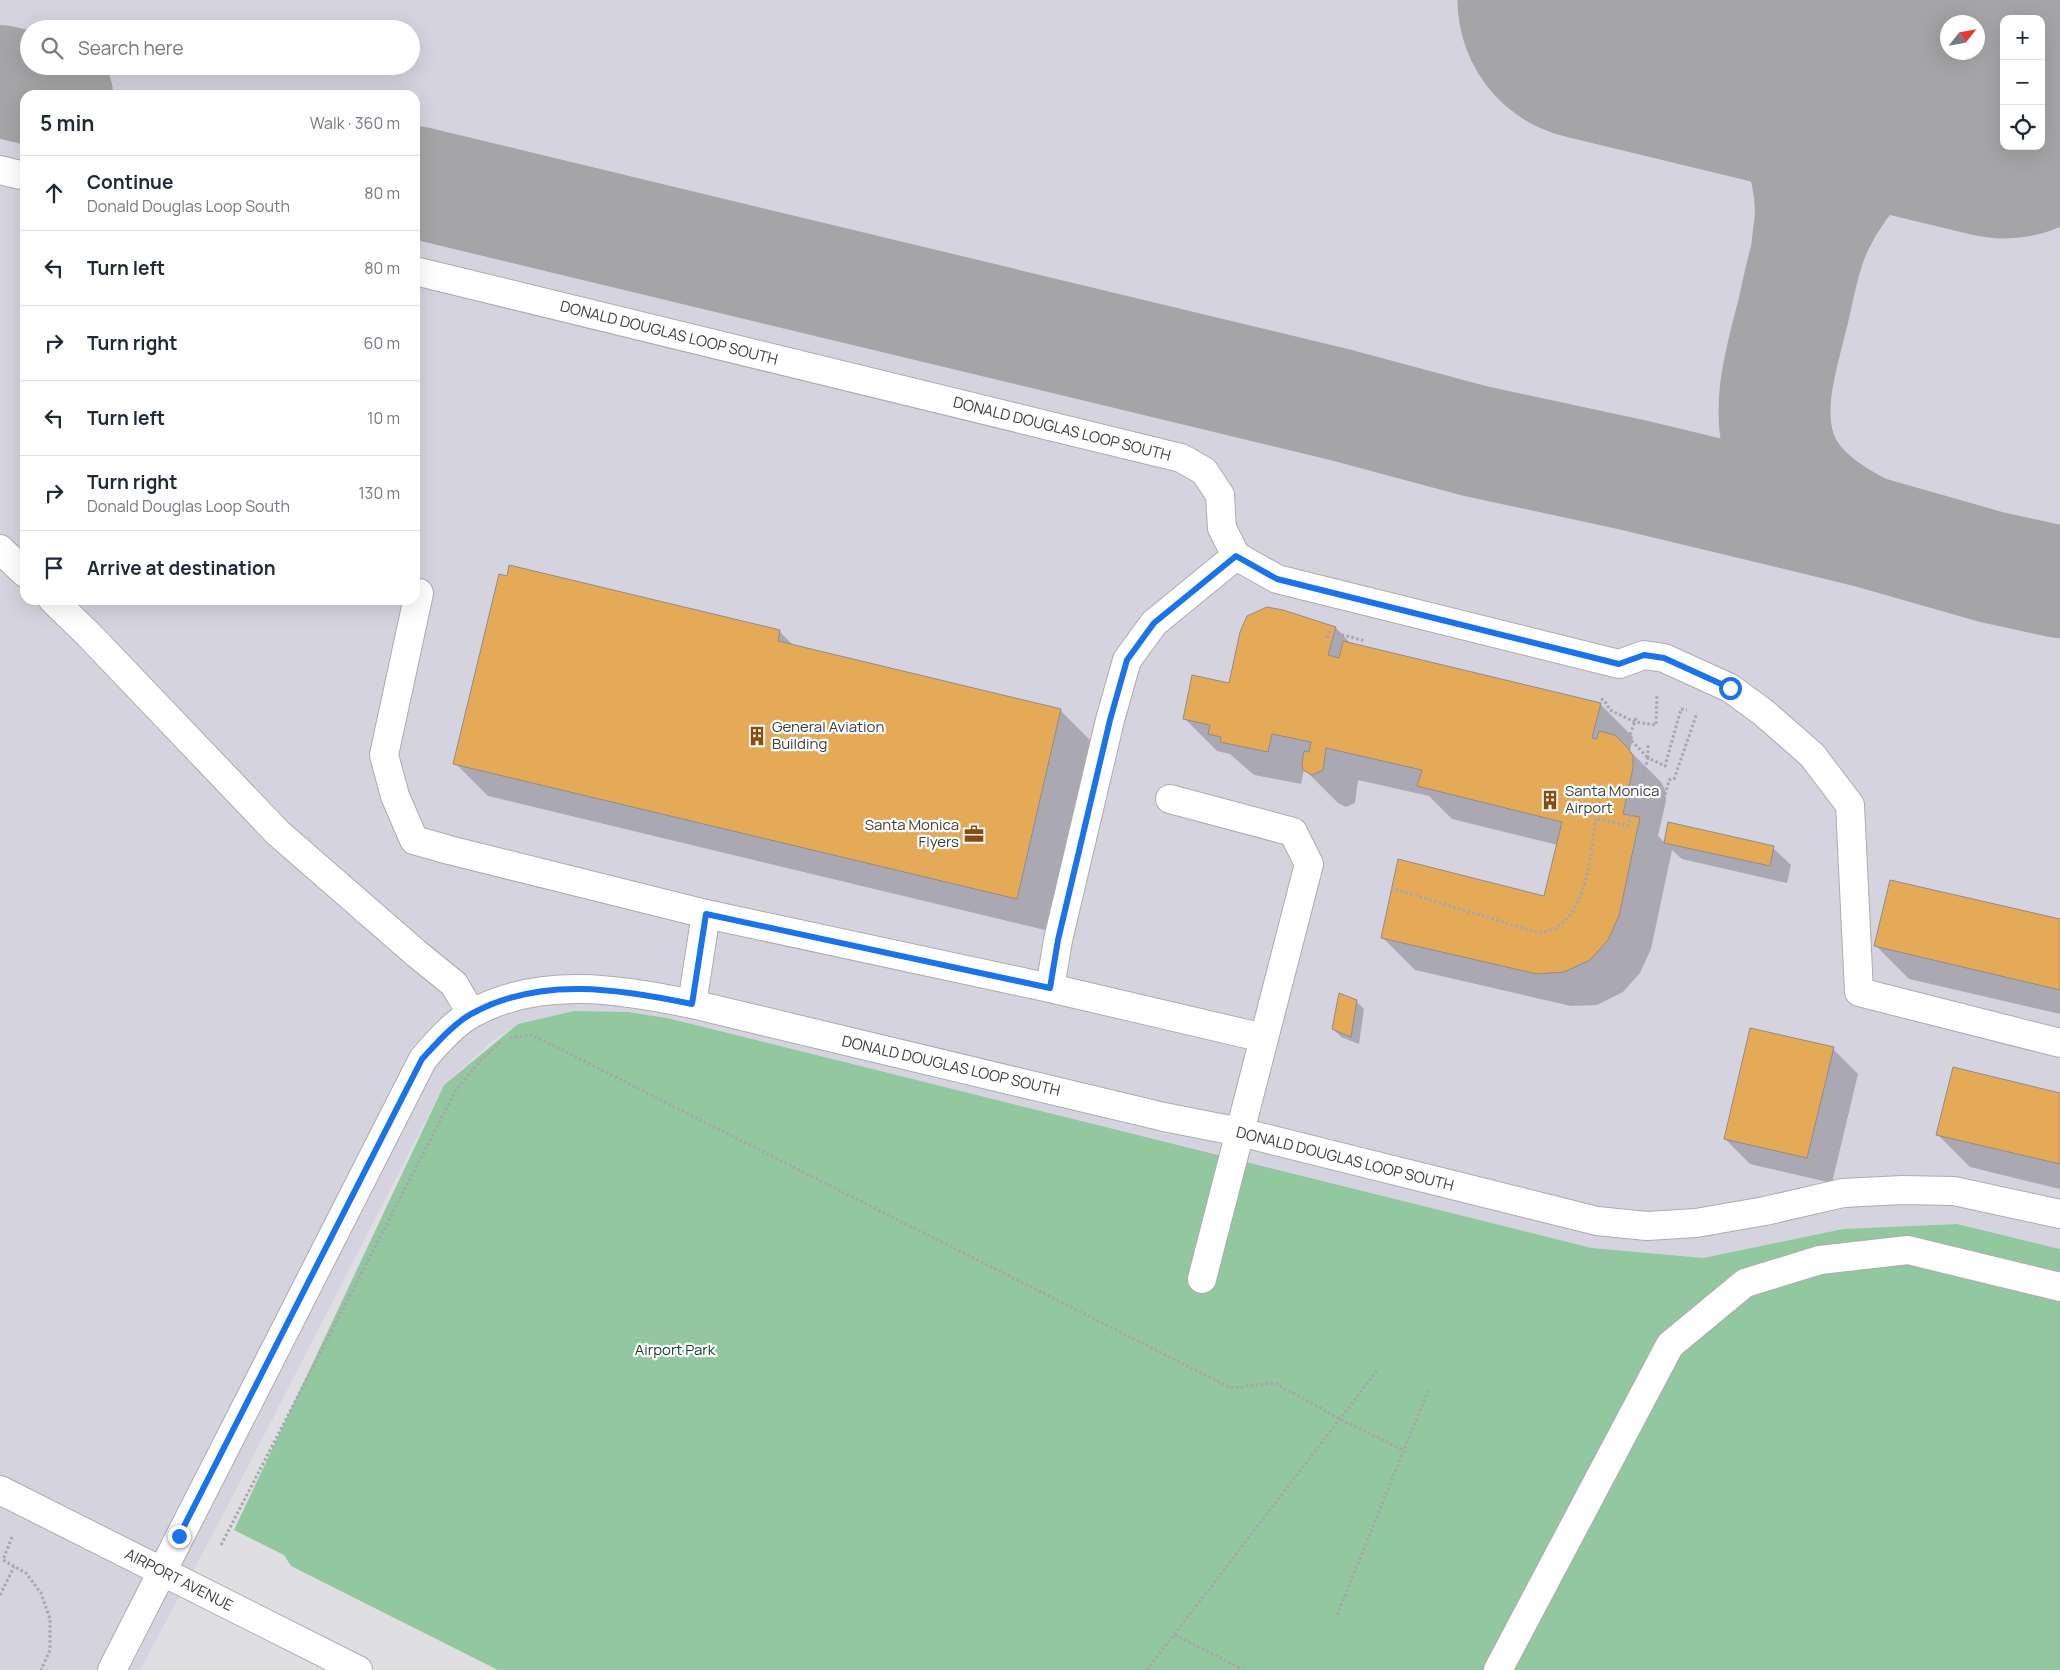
<!DOCTYPE html>
<html lang="en">
<head>
<meta charset="utf-8">
<style>
	:root { --surface:#fff; --page:#f6f6f7; --text:#1f2937; --muted:#747a83; --line:#e0e1e3 }
	body { margin:0; font-family:Manrope,sans-serif; background:var(--page); color:var(--text) }
	.controls { position:absolute; right:15px; top:15px; display:grid; overflow:hidden; border-radius:10px; box-shadow:0 5px 20px #0002 }
	.controls button { width:45px; height:45px; display:grid; place-items:center; padding:0; border:0; border-bottom:1px solid var(--line); background:var(--surface); color:var(--text); font:25px sans-serif }
	.compass { position:absolute; left:1940px; top:15px; width:45px; height:45px; border-radius:50%; background:var(--surface); box-shadow:0 5px 20px #0002; rotate:59deg }
	.stop { position:absolute; width:15px; height:15px; margin:-11px; border:4px solid #1a73e8; border-radius:50%; background:#fff }
	.stop.end { background:#1a73e8; border-color:#fff; box-shadow:0 1px 5px #0008 }
	.list { margin:0; padding:0; list-style:none }
	h2 { display:flex; justify-content:space-between; align-items:center; height:65px; margin:0; padding:0 20px; font-size:21px }
	h2 small { font-size:16px; font-weight:400; color:var(--muted) }
	.list li { display:grid; grid-template-columns:32px 1fr auto; gap:15px; align-items:center; box-sizing:border-box; height:75px; padding:0 20px; border-top:1px solid var(--line) }
	.list b { display:block; font-size:19px; white-space:nowrap }
	.list p { margin:0; font-size:16px; white-space:nowrap; color:var(--muted) }
	.list em { font-size:16px; font-style:normal; color:var(--muted) }
	.icon { flex:none; width:28px; height:28px; fill:none; stroke:currentColor; stroke-width:2; stroke-linecap:round; stroke-linejoin:round }
	.map { position:relative; flex:none; width:2060px; height:1670px; overflow:hidden }
	.search { position:absolute; background:var(--surface); box-shadow:0 5px 20px #0002; left:20px; top:20px; width:400px; height:55px; display:flex; align-items:center; gap:12px; box-sizing:border-box; padding:0 18px; border-radius:28px; color:var(--muted); font-size:19px }
	.panel { position:absolute; background:var(--surface); box-shadow:0 5px 20px #0002; left:20px; top:90px; width:400px; height:515px; border-radius:15px }
	.map>svg:first-child { display:block }
</style>
</head>
<body>
<div class="map">
<svg width="2060" height="1670" viewBox="0 0 2060 1670">
	<rect width="100%" height="100%" fill="#dfdee2"/>
	<!-- built -->
	<path fill="#d5d3df" fill-rule="evenodd" d="M0,0H2060V1249L1957,1224L1843,1229L1703,1258L1592,1248L667,1018L628,1012L574,1011L518,1024L491,1042L444,1085L226,1509L140,1670H0ZM2004,19H2041V146H2004ZM1948,22H1978V52H1948ZM29,29H411V66H29ZM25,95H415V600H25Z"/>
	<!-- green -->
	<path fill="#92c79f" d="M574,1011L628,1012L667,1018L1592,1248L1703,1258L1843,1229L1957,1224L2060,1249V1670H498L291,1566L284,1555L234,1530L444,1085L518,1024Z"/>
	<!-- shadow -->
	<path fill="#0003" d="M1283,611L1336,628L1352,645L1600,704L1633,737L1630,751L1661,782L1665,790L1666,801L1658,836L1665,843L1669,824L1773,848L1791,865L1787,883L1682,859L1672,850L1651,949L1640,973L1623,992L1597,1005L1571,1006L1415,970L1382,937L1545,897L1558,845L1452,819L1429,796L1358,780L1355,803L1346,807L1338,803L1304,769L1301,784L1254,775L1230,754L1217,751L1184,718L1230,684Z
		M779,631L794,646L1060,710L1093,743L1049,931L488,796L455,763Z
		M2060,921V1014L1909,979L1876,946Z
		M1356,1001L1364,1009L1359,1044L1341,1037L1333,1029Z
		M1833,1049L1858,1074L1832,1183L1750,1164L1725,1139Z
		M2060,1094V1189L1970,1167L1937,1134Z"/>
	<g fill="none" stroke-linecap="round" stroke-linejoin="round">
		<!-- taxiway -->
		<path stroke="#a5a4a7" stroke-width="112" d="M1923,0L1934,20L1948,35
			M1663,16C1686,30 1713,42 1735,59C1782,94 1812,157 1811,216C1810,228 1808,239 1807,251
			M0,81L57,95
			M415,182L1341,405L1475,441L1633,475L1865,531L1991,567L2060,582
			M1865,531C1832,515 1794,490 1781,453C1765,407 1782,357 1793,312C1800,282 1805,252 1818,225C1830,200 1849,173 1870,155C1902,126 1961,110 2004,109"/>
		<!-- runway -->
		<path stroke="#a5a4a7" stroke-width="281" d="M1598,0L2004,98"/>
	</g>
	<!-- building -->
	<path fill="#e5aa57" stroke="#8f8c89" d="M509,565L780,630L778,641L1061,709L1017,899L453,764L499,574L507,576Z
		M1267,607L1283,610L1336,627L1328,655L1339,658L1343,641L1601,703L1592,738L1597,739L1599,731L1615,735L1628,748L1633,756V768L1623,814L1640,817L1619,916L1608,940L1590,960L1564,972L1537,974L1381,938L1398,859L1544,896L1562,822L1417,786L1422,770L1326,748L1323,770L1312,775L1303,770L1302,764L1304,751L1309,752L1311,742L1272,734L1268,752L1220,742L1221,737L1208,734L1210,725L1183,719L1192,675L1229,683L1240,632L1247,616Z
		M1668,822L1774,846L1770,866L1664,843Z
		M1890,880L2060,919V990L1874,946Z
		M1339,993L1357,1000L1351,1037L1332,1029Z
		M1750,1028L1834,1047L1807,1158L1724,1139Z
		M1953,1067L2060,1093V1164L1936,1135Z"/>
	<g fill="none" stroke-linecap="round" stroke-linejoin="round">
		<defs>
			<path id="minor" d="M0,170L25,176
				M415,271L1181,458L1204,471L1220,495L1222,528L1236,556L1277,579L1619,664L1644,655L1664,658L1730,688L1764,713L1812,755L1850,805L1859,992L2060,1043
				M0,549L25,573
				M419,593L384,755L395,796L414,840L449,850L706,914L692,1004
				M53,600L89,635L278,833L417,954L454,984L471,1013
				M1170,799L1293,832L1309,864L1202,1279
				M706,914L1050,988L1264,1038
				M1050,988L1058,940L1110,720L1127,660L1154,623L1236,556
				M0,1490L358,1670
				M112,1670L423,1059C436,1044 455,1022 473,1013C541,976 620,989 692,1004L1164,1117L1240,1132L1597,1221L1647,1226L1696,1223L1765,1211L1843,1193L1902,1190L1954,1191L2060,1214
				M1498,1670L1670,1345L1745,1283L1820,1260L1908,1250L2060,1287"/>
		</defs>
		<!-- minor casing -->
		<use href="#minor" stroke="#acacb0" stroke-width="30"/>
		<!-- path -->
		<path stroke="#a7a7a9" stroke-width="3" stroke-dasharray="2.5 2.5" stroke-linecap="butt" d="M1340,632L1339,634L1365,641
			M1327,638L1330,630
			M1601,699L1604,700L1610,710L1635,722L1656,725L1657,695
			M1636,718L1629,738L1648,758
			M1648,758V743
			M1653,838L1669,780L1674,779L1697,713
			M1391,888L1539,933C1544,932 1552,931 1557,927C1588,908 1591,850 1596,818L1628,826L1648,758L1665,766L1681,709L1687,710
			M510,1038L532,1035L1231,1388L1275,1383L1340,1419L1403,1450
			M12,1537L3,1560L26,1573L41,1593L50,1619V1650L41,1670
			M221,1545L456,1090L480,1061L502,1041
			M0,1595L14,1567
			M1337,1615L1428,1391
			M1175,1635L1244,1670
			M1147,1670L1379,1368"/>
		<!-- minor -->
		<use href="#minor" stroke="#fff" stroke-width="28"/>
	</g>
	<g fill="none" stroke-linecap="round" stroke-linejoin="round">
		<!-- route -->
		<path stroke="#1a73e8" stroke-width="6" d="M179,1536L422,1059C436,1044 455,1022 473,1013C541,976 620,989 692,1004L706,914L1050,988L1058,940L1110,720L1127,660L1154,623L1236,556L1277,579L1619,664L1644,655L1664,658L1730,688"/>
	</g>
	<!-- icons -->
	<defs>
		<symbol id="building-bare" viewBox="-9 -9 18 18"><path d="M-4-6H4V6H1V3H-1V6H-4ZM-2.5-4.3h1.7v1.8h-1.7ZM.8-4.3h1.7v1.8H.8ZM-2.5-1h1.7V.8h-1.7ZM.8-1h1.7V.8H.8Z" fill="#8a4b12" stroke="#fff" stroke-width="2.5" paint-order="stroke"/></symbol>
		<symbol id="office-bare" viewBox="-9 -9 18 18"><path d="M-6-3h4V-5.5h4V-3h4V5H-6ZM-1-4.5V-3h2v-1.5ZM-6 0V1H6V0Z" fill="#8a4b12" stroke="#fff" stroke-width="2.5" paint-order="stroke"/></symbol>
	</defs>
	<g fill-rule="evenodd">
		<use href="#building-bare" x="743" y="722" width="28" height="28"/>
		<use href="#building-bare" x="1536" y="786" width="28" height="28"/>
		<use href="#office-bare" x="960" y="820" width="28" height="28"/>
	</g>
	<g text-anchor="middle" stroke-width="4.5" stroke-linejoin="round" paint-order="stroke">
		<!-- street labels -->
		<g font-size="15" fill="#3d3d3e" stroke="#fff">
			<text transform="translate(669 333) rotate(14)" y="5">DONALD DOUGLAS LOOP SOUTH</text>
			<text transform="translate(1062 429) rotate(14)" y="5">DONALD DOUGLAS LOOP SOUTH</text>
			<text transform="translate(951 1066) rotate(13)" y="5">DONALD DOUGLAS LOOP SOUTH</text>
			<text transform="translate(1345 1159) rotate(14)" y="5">DONALD DOUGLAS LOOP SOUTH</text>
			<text transform="translate(179 1580) rotate(27)" y="5">AIRPORT AVENUE</text>
		</g>
		<!-- poi labels -->
		<g font-size="15" fill="#3d3d3e" stroke="#fff" text-anchor="start">
			<text x="772" y="732">General Aviation<tspan x="772" dy="17">Building</tspan></text>
			<text x="1565" y="796">Santa Monica<tspan x="1565" dy="17">Airport</tspan></text>
			<text x="959" y="830" text-anchor="end">Santa Monica<tspan x="959" dy="17">Flyers</tspan></text>
		</g>
		<!-- park labels -->
		<g font-size="15" fill="#193e25" stroke="#fff">
			<text x="675" y="1355">Airport Park</text>
		</g>
	</g>
</svg>
<div class="controls">
<button>+</button>
<button>−</button>
<button><svg class="icon" aria-label="locate" viewBox="0 0 24 24"><circle cx="12" cy="12" r="6"/><path d="M12 2v4M12 18v4M2 12h4M18 12h4"/></svg></button>
</div>
<svg class="compass" viewBox="-18 -18 36 36"><path d="M0-13l5 13h-10z" fill="#e53935"/><path d="M0 13l5-13h-10z" fill="#747a83"/></svg>
<div class="stop" style="left:1730px;top:688px"></div>
<div class="stop end" style="left:179px;top:1536px"></div>
<div class="search"><svg class="icon" aria-label="search" viewBox="0 0 24 24"><circle cx="10" cy="10" r="6"/><path d="M15 15l6 6"/></svg>Search here</div>
<section class="panel">
<h2>5 min<small>Walk · 360 m</small></h2>
<ul class="list">
<li><svg class="icon" aria-label="ahead" viewBox="0 0 24 24"><path d="M12 20V5M6 11l6-6 6 6"/></svg><div><b>Continue</b><p>Donald Douglas Loop South</p></div><em>80 m</em></li>
<li><svg class="icon" aria-label="left" viewBox="0 0 24 24"><path d="M17 20v-9H6M10 6l-5 5 5 5"/></svg><div><b>Turn left</b></div><em>80 m</em></li>
<li><svg class="icon" aria-label="right" viewBox="0 0 24 24"><path d="M7 20v-9h11M14 6l5 5-5 5"/></svg><div><b>Turn right</b></div><em>60 m</em></li>
<li><svg class="icon" aria-label="left" viewBox="0 0 24 24"><path d="M17 20v-9H6M10 6l-5 5 5 5"/></svg><div><b>Turn left</b></div><em>10 m</em></li>
<li><svg class="icon" aria-label="right" viewBox="0 0 24 24"><path d="M7 20v-9h11M14 6l5 5-5 5"/></svg><div><b>Turn right</b><p>Donald Douglas Loop South</p></div><em>130 m</em></li>
<li><svg class="icon" aria-label="arrive" viewBox="0 0 24 24"><path d="M6 21V4h12l-3 4 3 4H6"/></svg><div><b>Arrive at destination</b></div></li>
</ul>
</section>
</div>
</body>
</html>
